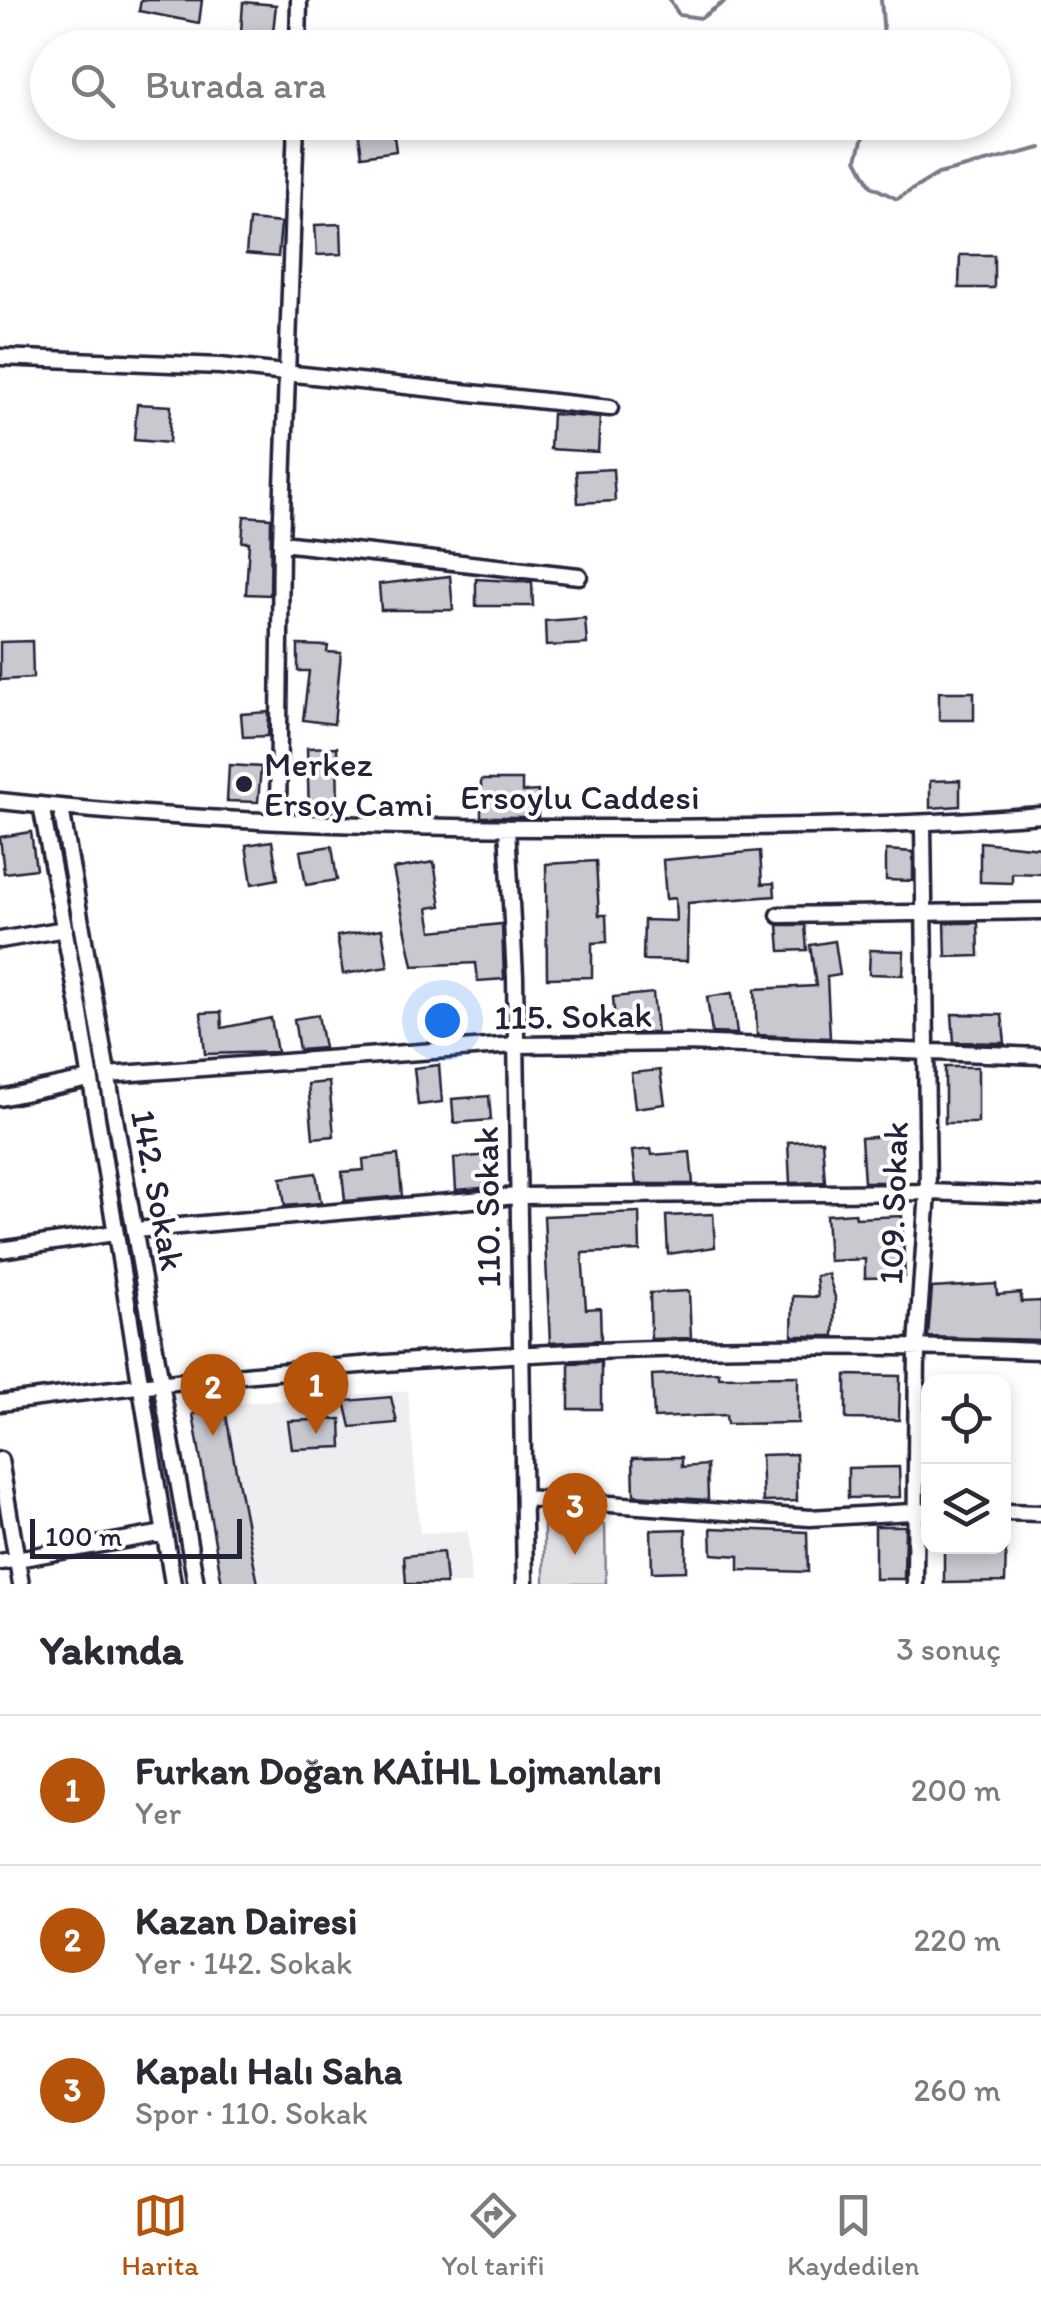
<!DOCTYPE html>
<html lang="tr">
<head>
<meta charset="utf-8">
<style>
	:root { --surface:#fff; --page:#f2f2f3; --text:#2b2b33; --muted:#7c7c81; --line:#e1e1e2; --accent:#b45309 }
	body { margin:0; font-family:Itim,sans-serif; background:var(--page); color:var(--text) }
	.controls { position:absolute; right:30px; bottom:30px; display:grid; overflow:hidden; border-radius:20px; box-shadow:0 5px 15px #0003 }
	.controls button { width:90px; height:90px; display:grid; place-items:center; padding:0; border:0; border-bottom:2px solid var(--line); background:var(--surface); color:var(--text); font:50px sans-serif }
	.scale { position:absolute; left:30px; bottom:25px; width:212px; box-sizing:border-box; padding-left:10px; border:5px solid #22223b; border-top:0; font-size:28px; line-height:35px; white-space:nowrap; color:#22223b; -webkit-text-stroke:8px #fff; paint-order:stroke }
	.you { position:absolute; left:442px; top:1020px; width:35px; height:35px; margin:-25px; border:8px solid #fff; border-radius:50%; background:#1a73e8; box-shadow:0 0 0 15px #1a73e833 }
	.badge { display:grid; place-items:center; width:65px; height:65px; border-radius:50%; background:var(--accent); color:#fff; font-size:32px; font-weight:700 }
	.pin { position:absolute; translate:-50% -82px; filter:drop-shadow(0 2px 5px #0008) }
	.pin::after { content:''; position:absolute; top:52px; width:35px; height:30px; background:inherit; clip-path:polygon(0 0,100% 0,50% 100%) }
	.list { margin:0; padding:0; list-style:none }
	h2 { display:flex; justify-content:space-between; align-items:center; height:130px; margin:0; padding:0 40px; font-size:42px }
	h2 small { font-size:32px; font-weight:400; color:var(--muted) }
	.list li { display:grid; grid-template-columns:65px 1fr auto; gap:30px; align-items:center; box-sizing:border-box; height:150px; padding:0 40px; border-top:2px solid var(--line) }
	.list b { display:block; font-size:38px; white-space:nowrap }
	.list p { margin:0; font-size:32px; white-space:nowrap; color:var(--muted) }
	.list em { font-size:32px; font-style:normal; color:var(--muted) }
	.icon { flex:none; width:55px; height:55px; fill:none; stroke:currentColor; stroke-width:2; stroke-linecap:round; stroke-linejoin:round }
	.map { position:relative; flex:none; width:1041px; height:1584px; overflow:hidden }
	.search { position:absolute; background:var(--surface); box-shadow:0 5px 15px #0003; left:30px; right:30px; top:30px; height:110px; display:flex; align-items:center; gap:25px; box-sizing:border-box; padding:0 35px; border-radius:55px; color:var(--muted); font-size:38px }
	.sheet { height:580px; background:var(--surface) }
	nav { display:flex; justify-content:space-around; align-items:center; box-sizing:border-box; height:140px; border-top:2px solid var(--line); background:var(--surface); font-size:28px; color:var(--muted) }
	nav a { display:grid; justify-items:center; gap:5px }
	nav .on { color:var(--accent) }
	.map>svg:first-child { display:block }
</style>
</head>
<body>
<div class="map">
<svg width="1041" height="1584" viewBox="0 0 1041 1584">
	<rect width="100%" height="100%" fill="#fff"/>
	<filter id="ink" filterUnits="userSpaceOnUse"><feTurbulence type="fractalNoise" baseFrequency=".01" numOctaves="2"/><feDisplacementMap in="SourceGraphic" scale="20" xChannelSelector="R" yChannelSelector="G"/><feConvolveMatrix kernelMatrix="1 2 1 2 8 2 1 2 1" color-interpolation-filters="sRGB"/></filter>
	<g filter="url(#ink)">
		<!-- built -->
		<path fill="#eeeef1" d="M408,1391L420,1533L468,1531L471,1584H220L197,1417L213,1405Z"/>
		<!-- green -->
		<path fill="#dfdfe2" stroke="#80808e" stroke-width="2.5" d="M544,1525H605L606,1584H544Z"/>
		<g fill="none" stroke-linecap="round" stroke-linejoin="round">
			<!-- stream -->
			<path stroke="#7a7a88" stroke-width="4" d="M670,0L679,15L701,18L727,0
				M881,0L885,48
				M867,122L857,159L871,186L897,199L938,174L1041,148"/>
		</g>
		<!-- building -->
		<path fill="#c8c8cf" stroke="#22223b" stroke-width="2.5" d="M141,0H202L199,23L139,11Z
			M243,2L276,5L273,32L258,31L257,48H231L232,32L241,33Z
			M357,122H392L396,151L362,156Z
			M249,220L281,223L278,257L246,254Z
			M341,224L342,254L317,255L315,225Z
			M960,255H994V288H959Z
			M137,404L171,406L169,443L134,440Z
			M552,414L600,418L598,452L550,449Z
			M613,469L615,501L578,503L576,471Z
			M244,516L271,518L270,595L246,594L249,542H242Z
			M450,576L453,610H381L379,584Z
			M476,579L532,582L533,606H476Z
			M585,618L587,644L546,646L545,621Z
			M32,641L33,678L0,680V642Z
			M298,645L328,646L327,652L341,653L334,724L303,720L309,671H298Z
			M939,692H974V720H939Z
			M269,712L268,736L243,737L241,714Z
			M337,747L338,812H309L307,748Z
			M229,765L261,767L258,802L227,801Z
			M481,780H522V792L538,791V817H481Z
			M960,780V806L930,808V781Z
			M31,832L36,869L4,873L0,837Z
			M272,841L278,879L252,884L246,845Z
			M980,842L1041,848V874L1012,873V883L980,882Z
			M332,846L337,880L306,885L300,851Z
			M886,850L913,852V881L886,880Z
			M760,851L762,884L774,883L775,896L688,903L687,961L643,960L644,920L676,921L675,898L666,899L663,860Z
			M596,861L599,915H606L607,942L592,943V977L547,978L546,864Z
			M434,862L441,906L428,908L432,931L502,924L504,979L478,981L476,963L413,966L393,869Z
			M945,923H978L979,956L946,957Z
			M778,925H805L807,950L780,951Z
			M382,929L388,967L343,974L337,936Z
			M835,941L840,975L827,977L830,1038L757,1035L755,989L816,986L810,945Z
			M870,950L904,951L903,975L869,974Z
			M653,993L657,1033H616L613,997Z
			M732,993L737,1034L712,1033L707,997Z
			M221,1012L222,1028L271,1018L277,1052L205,1054L201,1013Z
			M952,1014L1002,1015L1005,1043L954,1042Z
			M318,1015L324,1048L299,1050L294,1019Z
			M439,1065L442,1102L418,1105L414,1068Z
			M945,1067H978V1123H945Z
			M660,1070L665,1104L635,1108L631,1073Z
			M329,1082L334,1136L313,1138L308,1084Z
			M489,1096L491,1120L454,1123L452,1099Z
			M900,1135L904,1182H864L861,1138Z
			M822,1140L825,1182L790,1183L788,1142Z
			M651,1149L652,1155L690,1152L693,1184H636L632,1151Z
			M398,1155L402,1196L345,1201L342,1172L364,1170L363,1159Z
			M491,1155L494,1187L456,1190L454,1158Z
			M316,1173L321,1203L285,1206L281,1178Z
			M639,1212L640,1251L582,1253L586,1309L600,1308L601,1340L550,1343L544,1216Z
			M855,1213L856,1218L902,1216L905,1277L865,1278V1259L829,1261L826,1215Z
			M713,1214L715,1247L668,1254L666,1216Z
			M828,1274L835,1297L834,1336H792L793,1296L818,1297L816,1276Z
			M996,1284L997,1295L1021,1293V1302L1041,1301V1340L928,1337L932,1288Z
			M689,1291L691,1338L651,1339L650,1293Z
			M601,1362V1409H569V1363Z
			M719,1372V1377L798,1376V1423L727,1424L726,1415L654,1418L652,1375Z
			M846,1375L900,1376L899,1420L846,1419Z
			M391,1397L397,1423L351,1427L345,1401Z
			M225,1409L234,1460L258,1584H222L193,1414Z
			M341,1419L342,1447L292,1449L288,1421Z
			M796,1454L797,1501L763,1502L761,1455Z
			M682,1457V1467L707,1465L708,1500L634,1495L633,1458Z
			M899,1467L900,1497L848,1498V1468Z
			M875,1526H905L904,1579H875Z
			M711,1528L807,1532L808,1572L739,1570V1556L712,1554Z
			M686,1529V1571L652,1572L651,1530Z
			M944,1546H1006L1005,1582L944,1583Z
			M443,1552L446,1584H406L404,1556Z"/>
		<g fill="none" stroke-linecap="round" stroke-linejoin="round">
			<defs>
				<path id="minor" d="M298,48L299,0
					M0,357L220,366L610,408
					M281,543L579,576
					M0,801C212,824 425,829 638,828C773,827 907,826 1041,815
					M41,805L79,1007L173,1584
					M61,808L196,1584
					M278,821L281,543L296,122
					M507,828L515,977L525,1584
					M779,915L1041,911
					M0,940L65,929
					M107,1075L515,1045L686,1043L1041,1056
					M0,1098L90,1079
					M135,1230L517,1196L928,1192L1041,1196
					M0,1250L114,1233
					M0,1403C345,1357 693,1337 1041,1351
					M0,1460L21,1584
					M524,1498L810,1518L928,1511
					M1004,1512L1041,1513
					M0,1562L164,1533
					M915,1584L917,1346L928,1192L923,825"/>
			</defs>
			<!-- minor casing -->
			<use href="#minor" stroke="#22223b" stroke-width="21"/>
			<!-- minor -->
			<use href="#minor" stroke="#fff" stroke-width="14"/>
		</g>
	</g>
	<!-- markers -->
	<circle fill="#22223b" stroke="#fff" stroke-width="4" cx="244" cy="784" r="10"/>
	<g text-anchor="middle" stroke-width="8" stroke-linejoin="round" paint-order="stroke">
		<!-- poi labels -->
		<g font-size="35" fill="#22223b" stroke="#fff" text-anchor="start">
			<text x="264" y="776">Merkez<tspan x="264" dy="40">Ersoy Cami</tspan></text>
		</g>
		<!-- street labels -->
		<g font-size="35" fill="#22223b" stroke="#fff">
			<text x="580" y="809">Ersoylu Caddesi</text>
			<text transform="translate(573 1016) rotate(-1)" y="12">115. Sokak</text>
			<text transform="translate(158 1190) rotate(79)" y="12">142. Sokak</text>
			<text transform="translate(893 1203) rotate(-88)" y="12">109. Sokak</text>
			<text transform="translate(487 1207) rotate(-91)" y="12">110. Sokak</text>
		</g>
	</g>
</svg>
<div class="controls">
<button><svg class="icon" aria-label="locate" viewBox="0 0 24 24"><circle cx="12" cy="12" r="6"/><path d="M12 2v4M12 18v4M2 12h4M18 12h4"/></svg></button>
<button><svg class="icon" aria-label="layers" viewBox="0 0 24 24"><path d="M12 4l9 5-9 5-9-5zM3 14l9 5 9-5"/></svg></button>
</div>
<div class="scale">100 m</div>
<div class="you"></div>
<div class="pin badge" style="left:316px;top:1434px">1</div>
<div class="pin badge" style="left:213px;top:1436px">2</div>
<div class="pin badge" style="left:575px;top:1555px">3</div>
<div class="search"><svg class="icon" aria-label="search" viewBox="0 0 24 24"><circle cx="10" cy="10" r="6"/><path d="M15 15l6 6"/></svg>Burada ara</div>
</div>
<section class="sheet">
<h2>Yakında<small>3 sonuç</small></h2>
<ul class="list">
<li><span class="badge">1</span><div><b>Furkan Doğan KAİHL Lojmanları</b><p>Yer</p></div><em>200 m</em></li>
<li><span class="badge">2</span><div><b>Kazan Dairesi</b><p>Yer · 142. Sokak</p></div><em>220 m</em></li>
<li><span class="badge">3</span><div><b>Kapalı Halı Saha</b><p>Spor · 110. Sokak</p></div><em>260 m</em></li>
</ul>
</section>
<nav>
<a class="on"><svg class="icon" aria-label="map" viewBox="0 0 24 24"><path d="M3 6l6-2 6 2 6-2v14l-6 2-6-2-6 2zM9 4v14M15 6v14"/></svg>Harita</a>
<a><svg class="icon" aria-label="directions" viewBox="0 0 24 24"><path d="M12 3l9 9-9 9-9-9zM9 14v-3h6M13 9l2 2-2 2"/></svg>Yol tarifi</a>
<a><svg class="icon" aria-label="saved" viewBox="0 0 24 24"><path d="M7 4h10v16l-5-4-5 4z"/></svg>Kaydedilen</a>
</nav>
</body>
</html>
